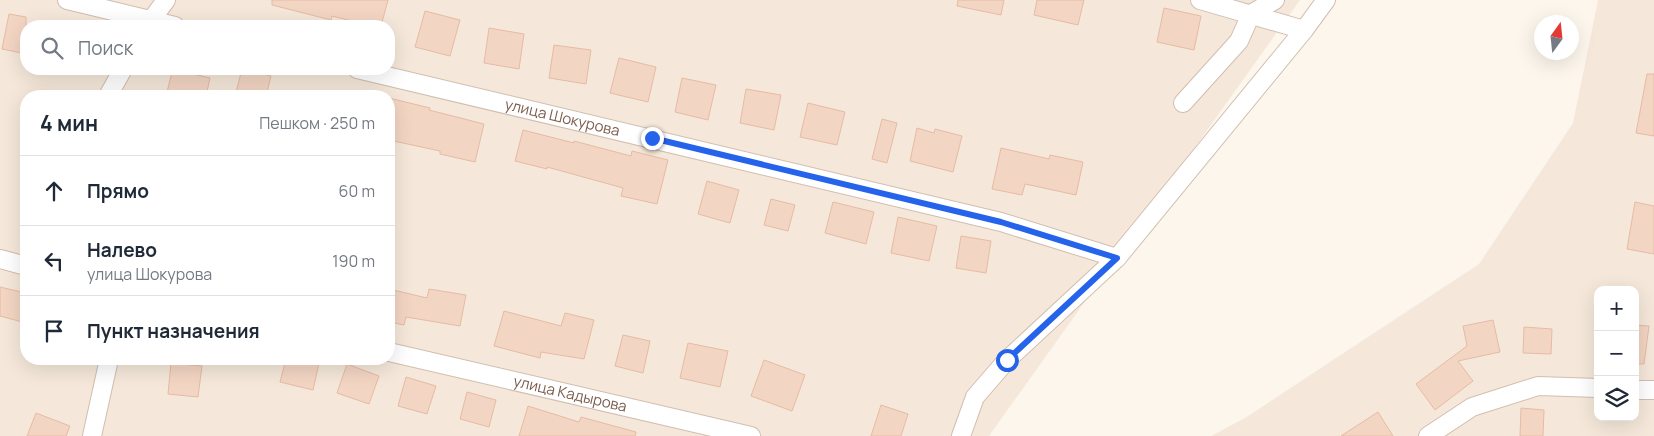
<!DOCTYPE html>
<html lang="ru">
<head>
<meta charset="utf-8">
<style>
	:root { --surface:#fff; --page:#f2f2f3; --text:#1f2937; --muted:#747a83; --line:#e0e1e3 }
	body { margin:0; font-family:Manrope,sans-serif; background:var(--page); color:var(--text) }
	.controls { position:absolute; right:15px; bottom:15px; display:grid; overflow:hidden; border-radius:10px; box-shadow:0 5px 20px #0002 }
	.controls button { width:45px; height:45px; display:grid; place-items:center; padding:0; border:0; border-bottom:1px solid var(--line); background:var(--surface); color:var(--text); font:25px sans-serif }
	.compass { position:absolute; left:1534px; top:15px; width:45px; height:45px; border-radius:50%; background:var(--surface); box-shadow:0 5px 20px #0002; rotate:15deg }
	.stop { position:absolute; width:15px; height:15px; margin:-11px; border:4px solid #2563eb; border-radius:50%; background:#fff }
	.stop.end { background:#2563eb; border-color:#fff; box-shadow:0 1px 5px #0008 }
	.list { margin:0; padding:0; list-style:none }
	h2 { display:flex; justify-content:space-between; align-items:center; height:65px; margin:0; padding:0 20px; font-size:21px }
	h2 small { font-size:16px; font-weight:400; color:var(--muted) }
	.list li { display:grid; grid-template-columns:32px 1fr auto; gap:15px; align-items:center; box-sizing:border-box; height:70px; padding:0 20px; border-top:1px solid var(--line) }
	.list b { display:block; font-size:19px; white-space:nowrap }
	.list p { margin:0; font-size:16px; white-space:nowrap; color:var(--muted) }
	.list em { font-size:16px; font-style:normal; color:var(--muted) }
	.icon { flex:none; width:28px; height:28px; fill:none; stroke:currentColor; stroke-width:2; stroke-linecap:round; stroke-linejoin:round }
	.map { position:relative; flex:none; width:1654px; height:436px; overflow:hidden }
	.search { position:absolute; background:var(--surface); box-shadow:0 5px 20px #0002; left:20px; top:20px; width:375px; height:55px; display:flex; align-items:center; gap:12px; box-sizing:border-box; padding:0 18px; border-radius:20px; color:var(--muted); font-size:19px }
	.panel { position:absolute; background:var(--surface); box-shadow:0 5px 20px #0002; left:20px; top:90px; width:375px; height:275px; border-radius:20px }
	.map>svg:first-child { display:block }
</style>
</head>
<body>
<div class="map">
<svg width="1654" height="436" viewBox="0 0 1654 436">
	<rect width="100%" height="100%" fill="#fdf6ec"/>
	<!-- residential -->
	<path fill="#f5e8da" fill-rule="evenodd" d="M0,0H1300L989,436H0ZM26,26H389V69H26ZM26,96H389V359H26Z
		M1598,0H1654V436H1211L1245,418L1479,264L1573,123ZM1598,290H1635V417H1598Z"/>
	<!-- building -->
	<path fill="#f3d5c3" stroke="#e6bba3" d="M272,0H388L381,26H372L332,16L331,20L272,5Z
		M958,0H1004L1001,15L957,6Z
		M1037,0H1084L1078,25L1034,15Z
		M1164,8L1201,16L1194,50L1157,42Z
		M425,11L460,20L450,56L415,47Z
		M9,14L26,17V54L2,49Z
		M489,28L524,34L519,69L484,63Z
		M554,45L591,50L586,84L549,78Z
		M619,58L656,67L648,102L610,93Z
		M242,69L271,76L266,96H235Z
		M179,71L210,78L206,96H166L172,72L179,73Z
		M1647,74H1654V136L1636,133Z
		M682,78L716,85L708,120L675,112Z
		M746,89L781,95L774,130L740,123Z
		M389,98L430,108L429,110L484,124L475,162L440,154V151L389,140Z
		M808,103L845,112L837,145L800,137Z
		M882,119L897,123L887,163L872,159Z
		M917,128L934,133L935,129L962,136L953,172L910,161Z
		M523,130L574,143V141L631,156L632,151L668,160L657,204L621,196L623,188L547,167V169L515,161Z
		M1001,148L1049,159L1050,155L1083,162L1076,195L1025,184L1022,195L992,189Z
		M707,181L739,190L730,223L698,214Z
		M771,199L795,205L788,231L764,225Z
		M833,202L874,212L866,244L825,233Z
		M1635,202L1654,206V254L1627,249Z
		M898,217L937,226L929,261L891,253Z
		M961,236L991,241L986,273L956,268Z
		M0,287L26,293V323L0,316Z
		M389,289L427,298L429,289L466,295L460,326L406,317L404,325L389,322Z
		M504,311L561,326L565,313L594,320L584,359L541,352L540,358L494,346Z
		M1493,320L1500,352L1458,361L1473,381L1435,410L1416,384L1467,346L1463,326Z
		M1635,325L1649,326L1644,364H1635Z
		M1524,327L1552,329L1551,354L1523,353Z
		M623,335L650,341L643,373L615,366Z
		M688,343L728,351L720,387L680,378Z
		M286,359H320L313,390L280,382Z
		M764,360L805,375L792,411L751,396Z
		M171,363L202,366L198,397L168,394Z
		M347,364L379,376L369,404L337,393Z
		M406,377L436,386L427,414L398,406Z
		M467,392L496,400L489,427L460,419Z
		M881,405L908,414L901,436H871Z
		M528,406L579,422L581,417L636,432L635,436H519Z
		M1521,408L1544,410L1543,436H1520Z
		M1378,412L1393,436H1341Z
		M36,413L70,426L66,436H27Z"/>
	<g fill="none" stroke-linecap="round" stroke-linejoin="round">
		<defs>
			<g id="minor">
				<path d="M67,0L175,26"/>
				<path d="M1200,0L1304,30"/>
				<path d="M147,26L166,0"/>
				<path id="s1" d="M357,69L1001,222L1117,258"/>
				<path d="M108,96L123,69"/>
				<path d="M1183,103L1239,41L1251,14L1275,0"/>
				<path d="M0,259L26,266"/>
				<path id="s2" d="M389,352L751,436"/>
				<path d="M1635,390H1654"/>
				<path d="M92,436L109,359"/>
				<path d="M961,436L975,397L1007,360L1117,258L1304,30L1326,0"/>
				<path d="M1428,436L1472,407L1538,386L1598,388"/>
			</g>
		</defs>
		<!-- minor casing -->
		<use href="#minor" stroke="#d1beb0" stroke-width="20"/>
		<!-- minor -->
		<use href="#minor" stroke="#fff" stroke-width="18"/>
	</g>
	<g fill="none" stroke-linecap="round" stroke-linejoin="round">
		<!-- route -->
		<path stroke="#2563eb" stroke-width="6" d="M652,138L1001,222L1117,258L1007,360"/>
	</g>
	<g text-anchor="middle" stroke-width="5" stroke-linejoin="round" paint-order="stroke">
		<!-- street labels -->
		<g font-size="15" fill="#7a5c4d" stroke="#fffaf3">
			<text dy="5" stroke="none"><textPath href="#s1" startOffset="211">улица Шокурова</textPath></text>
			<text dy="5" stroke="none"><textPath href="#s2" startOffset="186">улица Кадырова</textPath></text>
		</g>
	</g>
</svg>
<div class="controls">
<button>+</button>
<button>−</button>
<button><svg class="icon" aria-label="layers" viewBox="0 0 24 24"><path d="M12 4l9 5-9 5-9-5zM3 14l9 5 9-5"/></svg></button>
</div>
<svg class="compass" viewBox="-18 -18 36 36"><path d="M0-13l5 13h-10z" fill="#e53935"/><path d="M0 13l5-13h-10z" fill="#747a83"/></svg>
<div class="stop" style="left:1007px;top:360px"></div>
<div class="stop end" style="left:652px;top:138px"></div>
<div class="search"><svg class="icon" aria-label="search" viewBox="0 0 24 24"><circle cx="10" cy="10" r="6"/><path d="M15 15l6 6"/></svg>Поиск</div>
<section class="panel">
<h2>4 мин<small>Пешком · 250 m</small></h2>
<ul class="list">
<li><svg class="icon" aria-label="ahead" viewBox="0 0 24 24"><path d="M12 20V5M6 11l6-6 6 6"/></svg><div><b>Прямо</b></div><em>60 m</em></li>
<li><svg class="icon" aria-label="left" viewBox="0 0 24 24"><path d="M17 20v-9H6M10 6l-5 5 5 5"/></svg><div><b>Налево</b><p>улица Шокурова</p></div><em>190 m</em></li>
<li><svg class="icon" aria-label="arrive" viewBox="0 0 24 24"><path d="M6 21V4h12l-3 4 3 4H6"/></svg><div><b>Пункт назначения</b></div></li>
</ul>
</section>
</div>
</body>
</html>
